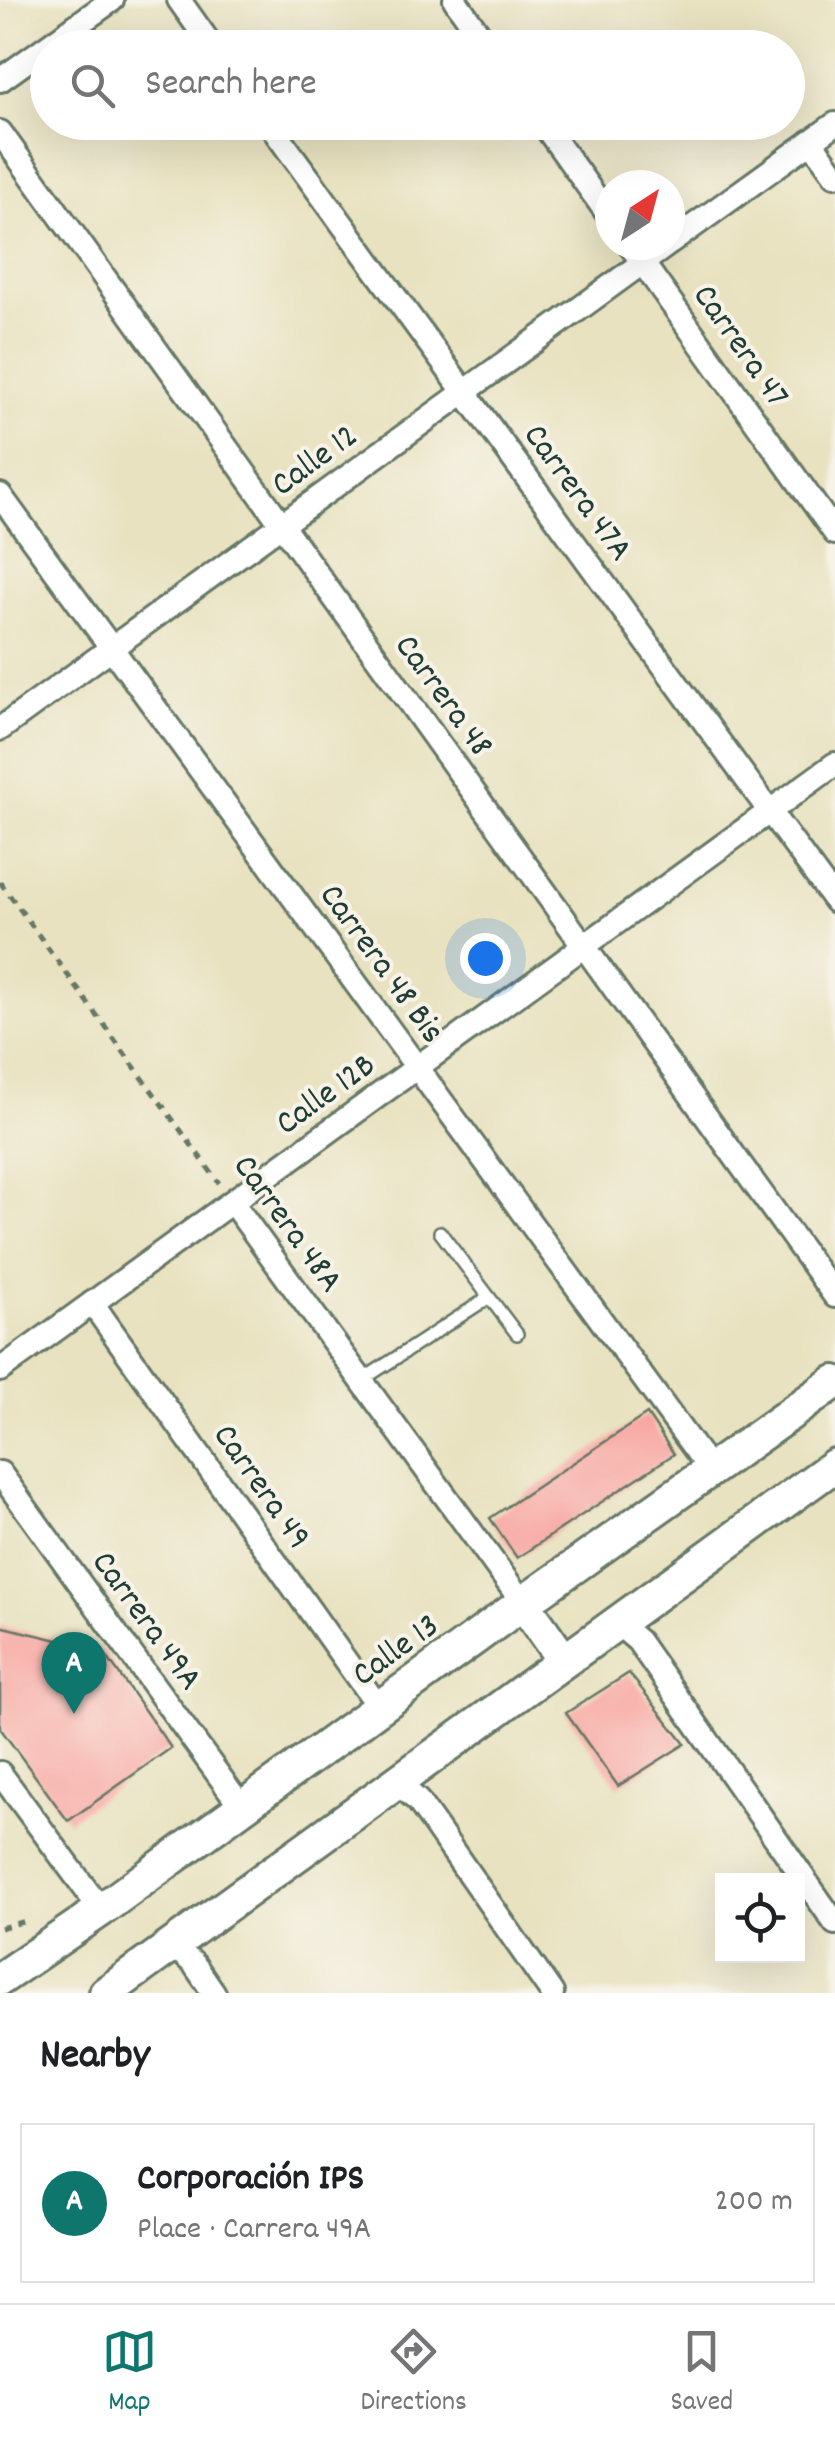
<!DOCTYPE html>
<html lang="en">
<head>
<meta charset="utf-8">
<style>
	:root { --surface:#fff; --page:#f6f6f6; --text:#202124; --muted:#757577; --line:#e0e0e0; --accent:#0f766e }
	body { margin:0; font-family:Dekko,sans-serif; background:var(--page); color:var(--text) }
	.controls { position:absolute; right:30px; bottom:30px; display:grid; overflow:hidden; border-radius:0px; box-shadow:0 10px 40px #0002 }
	.controls button { width:90px; height:90px; display:grid; place-items:center; padding:0; border:0; border-bottom:2px solid var(--line); background:var(--surface); color:var(--text); font:50px sans-serif }
	.compass { position:absolute; left:595px; top:170px; width:90px; height:90px; border-radius:50%; background:var(--surface); box-shadow:0 10px 40px #0002; rotate:36deg }
	.you { position:absolute; left:485px; top:958px; width:35px; height:35px; margin:-25px; border:8px solid #fff; border-radius:50%; background:#1a73e8; box-shadow:0 0 0 15px #1a73e833 }
	.badge { display:grid; place-items:center; width:65px; height:65px; border-radius:50%; background:var(--accent); color:#fff; font-size:32px; font-weight:700 }
	.pin { position:absolute; translate:-50% -82px; filter:drop-shadow(0 2px 5px #0008) }
	.pin::after { content:''; position:absolute; top:52px; width:35px; height:30px; background:inherit; clip-path:polygon(0 0,100% 0,50% 100%) }
	.list { margin:0; padding:0; list-style:none }
	h2 { display:flex; justify-content:space-between; align-items:center; height:130px; margin:0; padding:0 40px; font-size:42px }
	h2 small { font-size:32px; font-weight:400; color:var(--muted) }
	.list li { display:grid; grid-template-columns:65px 1fr auto; gap:30px; align-items:center; box-sizing:border-box; height:160px; margin:0 20px 20px; padding:0 20px; border:2px solid var(--line); border-radius:0px }
	.list b { display:block; font-size:38px; white-space:nowrap }
	.list p { margin:0; font-size:32px; white-space:nowrap; color:var(--muted) }
	.list em { font-size:32px; font-style:normal; color:var(--muted) }
	.icon { flex:none; width:55px; height:55px; fill:none; stroke:currentColor; stroke-width:2; stroke-linecap:round; stroke-linejoin:round }
	.map { position:relative; flex:none; width:835px; height:1993px; overflow:hidden }
	.search { position:absolute; background:var(--surface); box-shadow:0 10px 40px #0002; left:30px; right:30px; top:30px; height:110px; display:flex; align-items:center; gap:25px; box-sizing:border-box; padding:0 35px; border-radius:55px; color:var(--muted); font-size:38px }
	.sheet { height:310px; background:var(--surface) }
	nav { display:flex; justify-content:space-around; align-items:center; box-sizing:border-box; height:140px; border-top:2px solid var(--line); background:var(--surface); font-size:28px; color:var(--muted) }
	nav a { display:grid; justify-items:center; gap:5px }
	nav .on { color:var(--accent) }
	.map>svg:first-child { display:block }
</style>
</head>
<body>
<div class="map">
<svg width="835" height="1993" viewBox="0 0 835 1993">
	<rect width="100%" height="100%" fill="#f7f3e8"/>
	<filter id="ink" filterUnits="userSpaceOnUse"><feTurbulence type="fractalNoise" baseFrequency=".01" numOctaves="2"/><feDisplacementMap in="SourceGraphic" scale="20" xChannelSelector="R" yChannelSelector="G"/><feConvolveMatrix kernelMatrix="1 2 1 2 8 2 1 2 1" color-interpolation-filters="sRGB"/></filter>
	<filter id="wash" filterUnits="userSpaceOnUse"><feTurbulence type="fractalNoise" baseFrequency=".0048" numOctaves="4" result="noise"/><feDisplacementMap in="SourceGraphic" scale="40" xChannelSelector="R" yChannelSelector="G"/><feGaussianBlur stdDeviation="2.25" result="paint"/><feColorMatrix in="noise" values="0 0 0 0 0 0 0 0 0 0 0 0 0 0 0 0 0 1.4 0 .05"/><feComposite in="paint" operator="in"/></filter>
	<g filter="url(#wash)">
		<rect width="100%" height="100%" fill="#e8e2c0"/>
		<g id="blocks">
			<!-- building -->
			<path fill="#f8a5a1" d="M647,1414L674,1454L517,1558L490,1518Z
				M0,1626L103,1651L171,1748L68,1821L0,1728Z
				M629,1673L685,1744L618,1786L566,1713Z"/>
		</g>
	</g>
	<g filter="url(#ink)">
		<use href="#blocks" fill-opacity="0" stroke="#657765" stroke-width="2.5"/>
		<g fill="none" stroke-linecap="round" stroke-linejoin="round">
			<defs>
				<path id="lane" d="M440,1232L517,1334
					M362,1380L488,1298"/>
				<path id="street" d="M179,0L213,48
					M455,0L489,48
					M0,80L112,0
					M268,122L835,901
					M542,122L610,217
					M0,132L835,1296
					M811,141L835,175
					M670,243L835,124
					M630,245L835,533
					M0,495L711,1471
					M0,729L667,245
					M232,1202L523,1603
					M92,1303L379,1708
					M0,1370L835,764
					M0,1473L241,1806
					M617,1623L638,1641L835,1923
					M0,1773L101,1910
					M397,1782L418,1801L552,1993
					M172,1945L194,1964L214,1993"/>
				<path id="secondary" d="M523,1603L564,1661
					M0,1979L101,1910L523,1603L835,1382
					M106,1993L835,1465"/>
			</defs>
			<!-- lane casing -->
			<use href="#lane" stroke="#657765" stroke-width="16"/>
			<!-- street casing -->
			<use href="#street" stroke="#657765" stroke-width="28"/>
			<!-- secondary casing -->
			<use href="#secondary" stroke="#657765" stroke-width="38"/>
			<!-- path -->
			<path stroke="#657765" stroke-width="5" stroke-dasharray="8 8" stroke-linecap="butt" d="M0,882L219,1183
				M0,1928L26,1921"/>
			<!-- lane -->
			<use href="#lane" stroke="#fff" stroke-width="11"/>
			<!-- street -->
			<use href="#street" stroke="#fff" stroke-width="22"/>
			<!-- secondary -->
			<use href="#secondary" stroke="#fff" stroke-width="32"/>
		</g>
	</g>
	<g text-anchor="middle" stroke-width="8" stroke-linejoin="round" paint-order="stroke">
		<!-- street labels -->
		<g font-size="35" fill="#1f3d34" stroke="#f7f3e8">
			<text transform="translate(743 344) rotate(55)" y="12">Carrera 47</text>
			<text transform="translate(313 458) rotate(-36)" y="12">Calle 12</text>
			<text transform="translate(580 491) rotate(54)" y="12">Carrera 47A</text>
			<text transform="translate(446 694) rotate(54)" y="12">Carrera 48</text>
			<text transform="translate(384 962) rotate(54)" y="12">Carrera 48 Bis</text>
			<text transform="translate(324 1092) rotate(-36)" y="12">Calle 12B</text>
			<text transform="translate(290 1222) rotate(54)" y="12">Carrera 48A</text>
			<text transform="translate(264 1485) rotate(55)" y="12">Carrera 49</text>
			<text transform="translate(149 1619) rotate(54)" y="12">Carrera 49A</text>
			<text transform="translate(394 1648) rotate(-36)" y="12">Calle 13</text>
		</g>
	</g>
</svg>
<div class="controls">
<button><svg class="icon" aria-label="locate" viewBox="0 0 24 24"><circle cx="12" cy="12" r="6"/><path d="M12 2v4M12 18v4M2 12h4M18 12h4"/></svg></button>
</div>
<svg class="compass" viewBox="-18 -18 36 36"><path d="M0-13l5 13h-10z" fill="#e53935"/><path d="M0 13l5-13h-10z" fill="#757577"/></svg>
<div class="you"></div>
<div class="pin badge" style="left:74px;top:1714px">A</div>
<div class="search"><svg class="icon" aria-label="search" viewBox="0 0 24 24"><circle cx="10" cy="10" r="6"/><path d="M15 15l6 6"/></svg>Search here</div>
</div>
<section class="sheet">
<h2>Nearby<small></small></h2>
<ul class="list">
<li><span class="badge">A</span><div><b>Corporación IPS</b><p>Place · Carrera 49A</p></div><em>200 m</em></li>
</ul>
</section>
<nav>
<a class="on"><svg class="icon" aria-label="map" viewBox="0 0 24 24"><path d="M3 6l6-2 6 2 6-2v14l-6 2-6-2-6 2zM9 4v14M15 6v14"/></svg>Map</a>
<a><svg class="icon" aria-label="directions" viewBox="0 0 24 24"><path d="M12 3l9 9-9 9-9-9zM9 14v-3h6M13 9l2 2-2 2"/></svg>Directions</a>
<a><svg class="icon" aria-label="saved" viewBox="0 0 24 24"><path d="M7 4h10v16l-5-4-5 4z"/></svg>Saved</a>
</nav>
</body>
</html>
